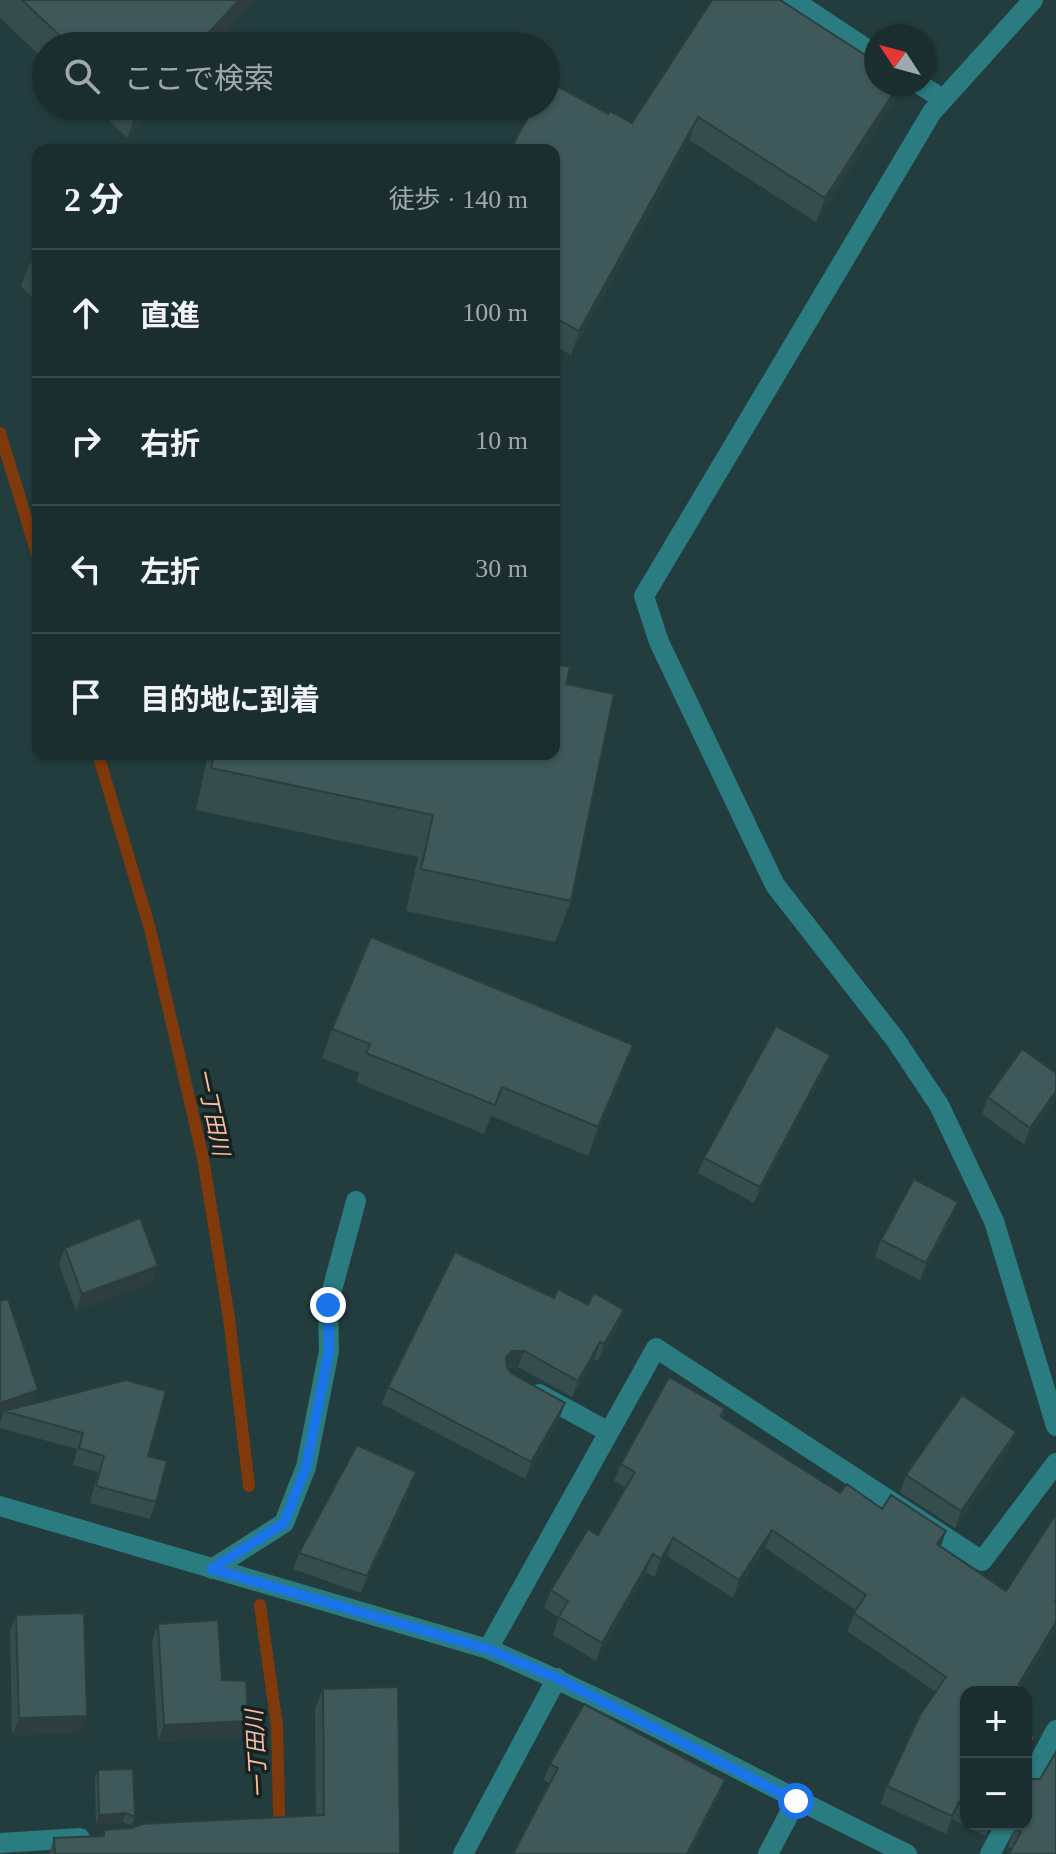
<!DOCTYPE html>
<html lang="ja">
<head>
<meta charset="utf-8">
<style>
	:root { --surface:#1a2e2f; --page:#273a3b; --text:#f1f3f6; --muted:#9fa8aa; --line:#384a4b }
	body { margin:0; font-family:"Times New Roman","Noto Sans JP",serif; background:var(--page); color:var(--text) }
	.controls { position:absolute; right:24px; bottom:24px; display:grid; overflow:hidden; border-radius:16px; box-shadow:0 2px 6px #0004 }
	.controls button { width:72px; height:72px; display:grid; place-items:center; padding:0; border:0; border-bottom:2px solid var(--line); background:var(--surface); color:var(--text); font:40px sans-serif }
	.compass { position:absolute; left:864px; top:24px; width:72px; height:72px; border-radius:50%; background:var(--surface); box-shadow:0 2px 6px #0004; rotate:306deg }
	.stop { position:absolute; width:24px; height:24px; margin:-18px; border:6px solid #1a73e8; border-radius:50%; background:#fff }
	.stop.end { background:#1a73e8; border-color:#fff; box-shadow:0 2px 8px #0008 }
	.list { margin:0; padding:0; list-style:none }
	h2 { display:flex; justify-content:space-between; align-items:center; height:104px; margin:0; padding:0 32px; font-size:34px }
	h2 small { font-size:26px; font-weight:400; color:var(--muted) }
	.list li { display:grid; grid-template-columns:52px 1fr auto; gap:24px; align-items:center; box-sizing:border-box; height:128px; padding:0 32px; border-top:2px solid var(--line) }
	.list b { display:block; font-size:30px; white-space:nowrap }
	.list em { font-size:26px; font-style:normal; color:var(--muted) }
	.icon { flex:none; width:44px; height:44px; fill:none; stroke:currentColor; stroke-width:2; stroke-linecap:round; stroke-linejoin:round }
	.map { position:relative; flex:none; width:1056px; height:1854px; overflow:hidden }
	.search { position:absolute; background:var(--surface); box-shadow:0 2px 6px #0004; left:32px; top:32px; width:528px; height:88px; display:flex; align-items:center; gap:20px; box-sizing:border-box; padding:0 28px; border-radius:44px; color:var(--muted); font-size:30px }
	.panel { position:absolute; background:var(--surface); box-shadow:0 2px 6px #0004; left:32px; top:144px; width:528px; height:616px; border-radius:16px }
	.map>svg:first-child { display:block }
</style>
</head>
<body>
<div class="map">
<svg width="1056" height="1854" viewBox="0 0 1056 1854">
	<rect width="100%" height="100%" fill="#233d3f"/>
	<g fill="none" stroke-linecap="round" stroke-linejoin="round">
		<!-- stream -->
		<path stroke="#7f390b" stroke-width="12" d="M0,433L38,557
			M98,754L150,929L203,1158L229,1318L249,1486
			M260,1605L277,1726L280,1854"/>
		<!-- minor -->
		<path stroke="#2a7c81" stroke-width="20" d="M793,0L876,55
			M1033,0L932,112L644,596L659,642L775,885L895,1039L939,1105L994,1221L1056,1426
			M919,84L943,99
			M539,1394L609,1432
			M0,1506L488,1649C631,1709 767,1787 907,1854
			M212,1569L284,1523L306,1467L329,1351L328,1305L356,1201
			M488,1649L656,1348L982,1561L1056,1463
			M1026,1786L1056,1730
			M0,1843L80,1838
			M463,1854L557,1678
			M768,1854L796,1801
			M990,1854L1006,1824"/>
	</g>
	<!-- wall -->
	<path fill="#364d4e" d="M0,0H256L213,46H46V61L0,18Z
		M712,0L894,102L816,222L689,140L571,355L554,345V150L608,114L632,123Z
		M94,106H157L127,138Z
		M38,253V302L21,286L30,262Z
		M566,684L571,901L555,942L406,911L418,857L196,810L208,754H554Z
		M332,1029L622,1074L588,1156L491,1116L484,1134L356,1082L359,1073L322,1058Z
		M830,1055L824,1070L754,1203L698,1173L704,1158Z
		M1056,1073V1098L1024,1144L982,1114L988,1097Z
		M952,1219L920,1280L875,1257L881,1240Z
		M65,1248L152,1282L76,1311L59,1264Z
		M455,1252L618,1327L598,1361L594,1359L572,1397L518,1367L507,1368L559,1420L525,1479L382,1404L388,1387Z
		M0,1301L33,1404L148,1456L156,1502L150,1519L90,1503L98,1472L73,1465L77,1449L0,1428V1422L2,1417H0Z
		M725,1409L722,1417L840,1493L882,1509L946,1531L941,1546L966,1692V1824H992L985,1836L952,1819L946,1834L881,1804L887,1786L936,1692L847,1631L856,1610L765,1548L733,1598L667,1556L654,1577L646,1572L596,1661L553,1635L559,1617L544,1608L551,1590L598,1535L626,1488L614,1481L621,1464Z
		M1010,1449L955,1528L900,1492L906,1475Z
		M416,1472L410,1489L361,1593L293,1569L299,1553Z
		M16,1615L81,1733L12,1735L10,1632Z
		M158,1624L222,1680L242,1738L158,1741L152,1641Z
		M323,1689L400,1854L101,1836L104,1830L316,1816L315,1709Z
		M550,1764L719,1797L690,1854H513L549,1783L544,1780Z
		M98,1770L135,1817L132,1825L123,1822L96,1824L95,1779Z
		M1017,1824L1056,1854L1012,1849L1008,1847Z
		M54,1838L55,1854H49Z"/>
	<!-- shaded-wall -->
	<path fill="#2c3e40" d="M239,0H256L213,46H196Z
		M899,84H900L894,102L816,222L825,198Z
		M140,106H157L127,138L138,108Z
		M698,117L689,140L571,355L579,331Z
		M633,1045L622,1074L588,1156L598,1127Z
		M830,1055L824,1070L754,1203L760,1187Z
		M1056,1091V1098L1024,1144L1030,1128Z
		M958,1202L952,1219L920,1280L926,1263Z
		M158,1266L152,1282L76,1311L82,1294Z
		M624,1310L618,1327L598,1361L604,1344Z
		M600,1342L594,1359L572,1397L578,1381Z
		M512,1351H524L518,1367L506,1368V1357Z
		M38,1390L32,1407L4,1411L2,1417H0V1403Z
		M565,1403L559,1420L525,1479L531,1462Z
		M1016,1432L1010,1449L955,1528L961,1511Z
		M416,1472L410,1489L361,1593L367,1576Z
		M772,1530L765,1548L733,1598L739,1580Z
		M946,1531L940,1549L937,1544Z
		M673,1538L667,1556L654,1577L661,1559Z
		M653,1554L646,1572L596,1661L602,1643Z
		M1056,1622V1629L1019,1692H1016L1019,1684Z
		M87,1716L81,1733L12,1735L19,1718Z
		M248,1721L242,1738L158,1741L164,1725Z
		M725,1780L719,1797L690,1854H687Z
		M959,1802L952,1819L946,1834L952,1816Z
		M126,1813L123,1822L96,1824L99,1815Z"/>
	<!-- building -->
	<path fill="#3f595b" stroke="#2c3e40" stroke-width="2" d="M22,0H239L196,46H71Z
		M712,0H780L876,62V84H899L825,198L698,117L579,331L554,317V150H510L534,106H546V84L548,81L608,114L610,111L632,123Z
		M38,253V270L30,262Z
		M554,664L570,667L566,684L614,694L571,901L421,869L433,815L211,768L214,754H554Z
		M371,937L633,1045L598,1127L502,1087L495,1105L366,1053L370,1044L332,1029Z
		M776,1026L830,1055L760,1187L704,1158Z
		M1022,1049L1056,1073V1091L1030,1128L988,1097Z
		M914,1179L958,1202L926,1263L881,1240Z
		M140,1218L158,1266L82,1294L65,1248Z
		M455,1252L554,1298L558,1289L588,1305L594,1293L624,1310L604,1344L600,1342L578,1381L524,1351H512L506,1357L507,1368L511,1373L565,1403L531,1462L388,1387Z
		M8,1299L38,1390L0,1403V1301Z
		M669,1377L725,1409L720,1416L840,1493L847,1484L882,1509L891,1495L946,1531L937,1544L1006,1591L1056,1514V1599L1055,1601H1056V1622L1019,1684L1022,1686L1018,1692H966V1805L959,1802L952,1816L887,1786L920,1715L946,1677L854,1613L866,1595L772,1530L739,1580L673,1538L661,1559L653,1554L602,1643L559,1617L568,1601L551,1590L588,1529L598,1535L635,1472L621,1464Z
		M126,1380L166,1391L148,1456L167,1461L156,1502L96,1486L104,1456L79,1448L83,1433L4,1411Z
		M962,1395L1016,1432L961,1511L906,1475Z
		M357,1445L416,1472L367,1576L299,1553Z
		M84,1613L87,1716L19,1718L16,1615Z
		M218,1620L222,1680L246,1681L248,1721L164,1725L158,1624Z
		M398,1687L400,1854H55L54,1838L104,1836V1830L132,1828L141,1824L324,1815L323,1689Z
		M584,1704L725,1780L687,1854H513L558,1768L550,1764Z
		M1026,1731L1035,1737L1026,1755Z
		M1056,1752V1854H1009L1021,1832L1015,1829L1017,1824H1026V1779H1040Z
		M133,1769L135,1817L126,1813L99,1815L98,1770Z"/>
	<g fill="none" stroke-linecap="round" stroke-linejoin="round">
		<!-- route -->
		<path stroke="#1a73e8" stroke-width="10" d="M328,1305L329,1351L306,1467L284,1523L212,1569L488,1649L557,1678L796,1801"/>
	</g>
	<g text-anchor="middle" stroke-width="7" stroke-linejoin="round" paint-order="stroke">
		<!-- water labels -->
		<g font-size="22" font-style="italic" fill="#fdbe9e" stroke="#162222">
			<text transform="translate(213 1112) rotate(78)" y="8">一丁田川</text>
			<text transform="translate(256 1754) rotate(-93)" y="8">一丁田川</text>
		</g>
	</g>
</svg>
<div class="controls">
<button>+</button>
<button>−</button>
</div>
<svg class="compass" viewBox="-18 -18 36 36"><path d="M0-13l5 13h-10z" fill="#e53935"/><path d="M0 13l5-13h-10z" fill="#9fa8aa"/></svg>
<div class="stop" style="left:796px;top:1801px"></div>
<div class="stop end" style="left:328px;top:1305px"></div>
<div class="search"><svg class="icon" aria-label="search" viewBox="0 0 24 24"><circle cx="10" cy="10" r="6"/><path d="M15 15l6 6"/></svg>ここで検索</div>
<section class="panel">
<h2>2 分<small>徒歩 · 140 m</small></h2>
<ul class="list">
<li><svg class="icon" aria-label="ahead" viewBox="0 0 24 24"><path d="M12 20V5M6 11l6-6 6 6"/></svg><div><b>直進</b></div><em>100 m</em></li>
<li><svg class="icon" aria-label="right" viewBox="0 0 24 24"><path d="M7 20v-9h11M14 6l5 5-5 5"/></svg><div><b>右折</b></div><em>10 m</em></li>
<li><svg class="icon" aria-label="left" viewBox="0 0 24 24"><path d="M17 20v-9H6M10 6l-5 5 5 5"/></svg><div><b>左折</b></div><em>30 m</em></li>
<li><svg class="icon" aria-label="arrive" viewBox="0 0 24 24"><path d="M6 21V4h12l-3 4 3 4H6"/></svg><div><b>目的地に到着</b></div></li>
</ul>
</section>
</div>
</body>
</html>
